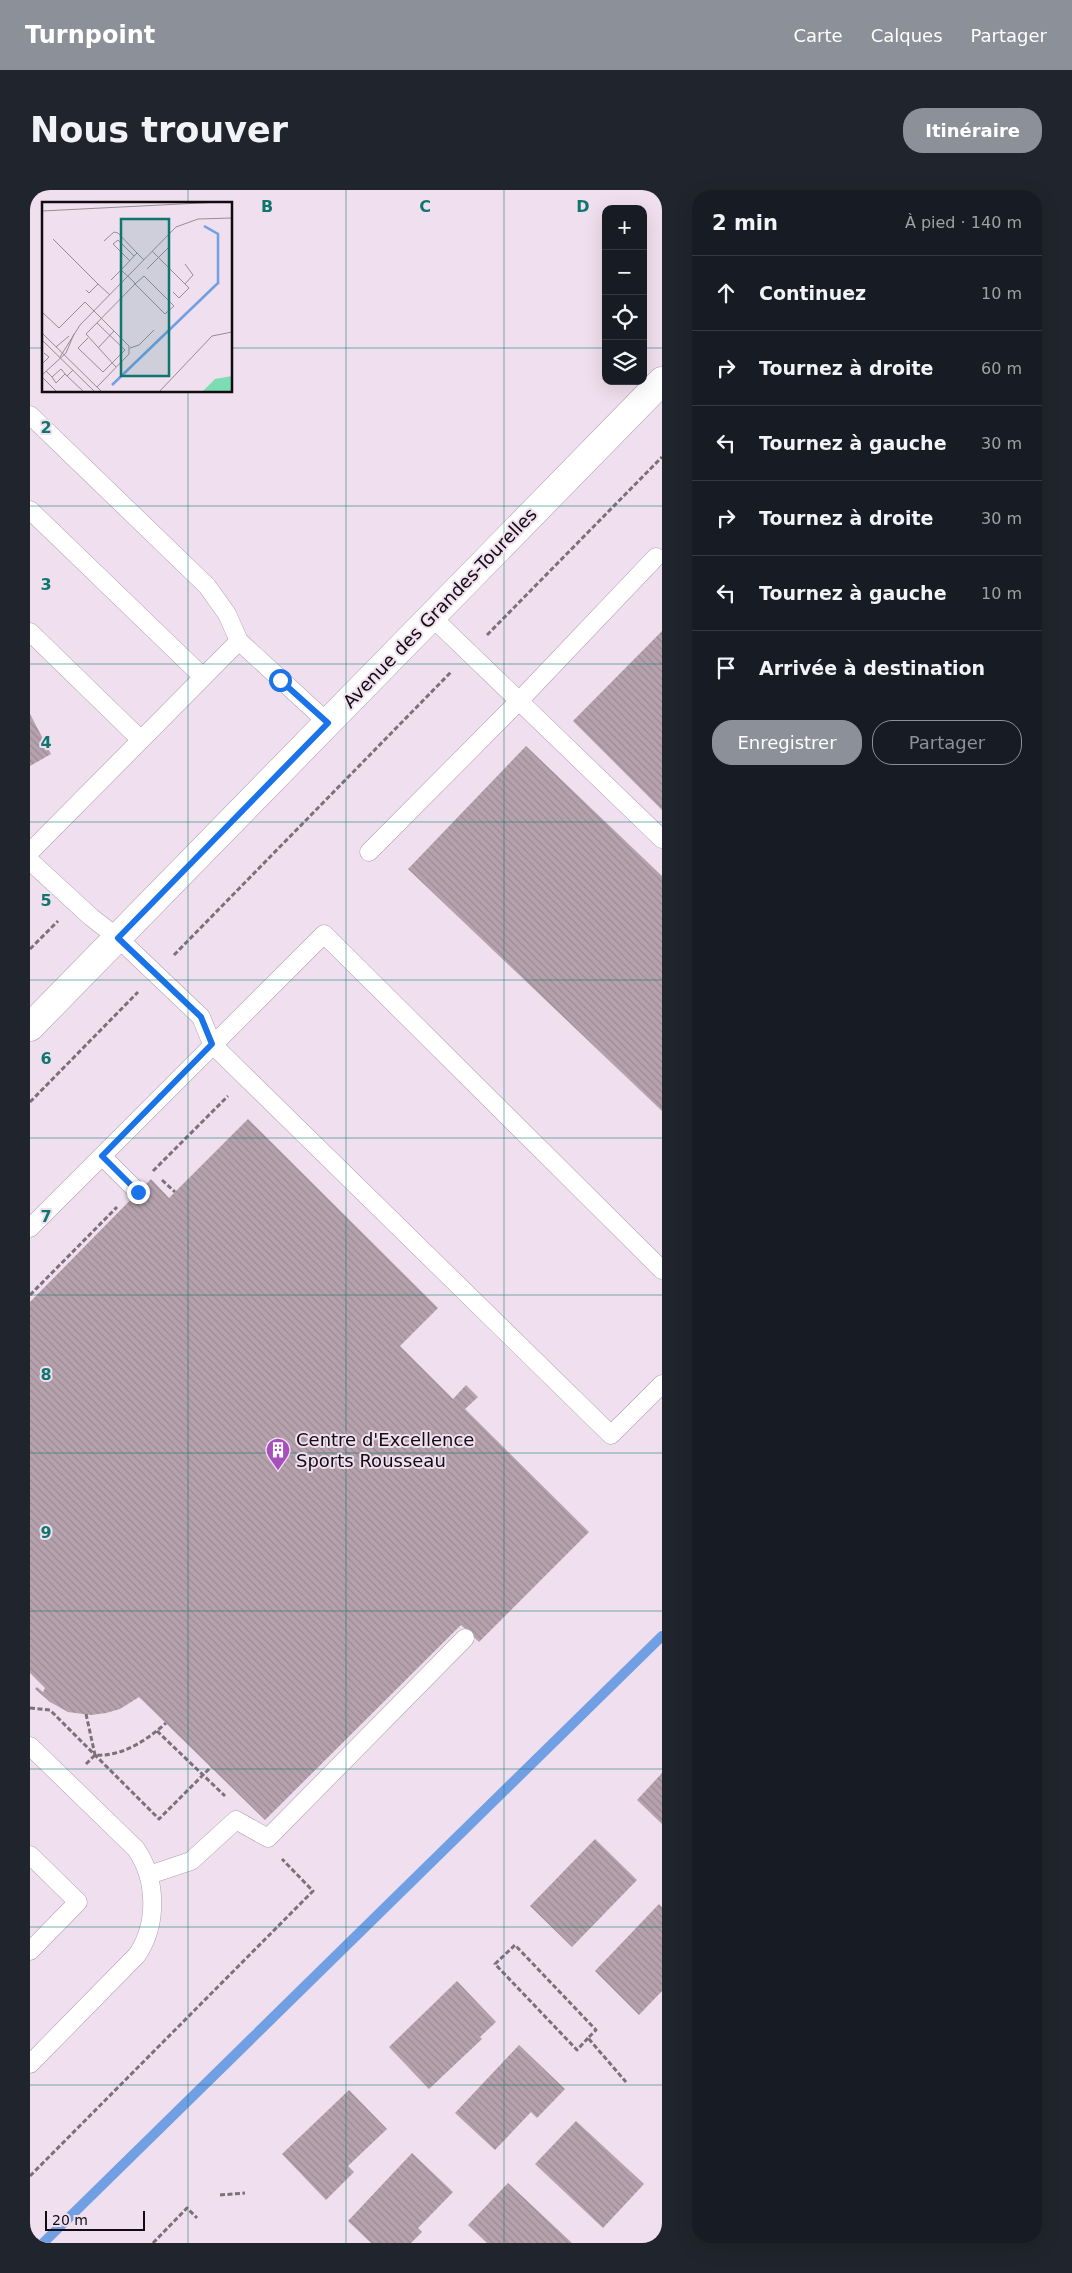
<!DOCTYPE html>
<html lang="fr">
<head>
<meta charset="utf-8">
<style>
	:root { --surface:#171b24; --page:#20242c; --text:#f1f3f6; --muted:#9ea1a6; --line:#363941; --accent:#8c9099 }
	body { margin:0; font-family:"DejaVu Sans",sans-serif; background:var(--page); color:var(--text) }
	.controls { position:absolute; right:15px; top:15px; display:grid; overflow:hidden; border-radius:10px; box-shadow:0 5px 20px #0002 }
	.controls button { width:45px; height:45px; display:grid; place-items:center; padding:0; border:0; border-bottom:1px solid var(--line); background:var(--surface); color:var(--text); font:25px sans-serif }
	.scale { position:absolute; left:15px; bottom:12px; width:100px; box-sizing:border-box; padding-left:5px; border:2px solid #110c11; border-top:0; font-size:14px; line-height:18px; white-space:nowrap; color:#110c11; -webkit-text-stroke:4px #f0dfee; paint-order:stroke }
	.stop { position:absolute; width:15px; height:15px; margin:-11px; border:4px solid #1a73e8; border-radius:50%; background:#fff }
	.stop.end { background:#1a73e8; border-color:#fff; box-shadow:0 1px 5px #0008 }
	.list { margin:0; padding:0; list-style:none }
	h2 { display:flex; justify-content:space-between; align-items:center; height:65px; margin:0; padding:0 20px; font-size:21px }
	h2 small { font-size:16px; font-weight:400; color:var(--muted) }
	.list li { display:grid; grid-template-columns:32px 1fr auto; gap:15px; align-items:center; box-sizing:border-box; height:75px; padding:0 20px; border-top:1px solid var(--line) }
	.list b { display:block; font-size:19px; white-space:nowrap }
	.list em { font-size:16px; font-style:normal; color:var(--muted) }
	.actions { display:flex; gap:10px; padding:15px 20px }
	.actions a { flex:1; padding:11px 0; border:1px solid var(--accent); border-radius:20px; text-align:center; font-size:18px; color:var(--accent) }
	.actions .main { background:var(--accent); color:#fff }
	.icon { flex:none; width:28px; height:28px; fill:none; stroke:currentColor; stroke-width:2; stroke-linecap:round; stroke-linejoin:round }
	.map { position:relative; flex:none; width:632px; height:2053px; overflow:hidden; border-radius:20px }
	header { display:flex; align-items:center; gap:30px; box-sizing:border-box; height:70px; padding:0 25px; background:var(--accent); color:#fff }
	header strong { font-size:24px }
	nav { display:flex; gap:28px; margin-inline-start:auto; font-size:18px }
	.intro { display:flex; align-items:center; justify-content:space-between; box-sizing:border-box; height:120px; padding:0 30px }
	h1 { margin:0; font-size:35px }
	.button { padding:12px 22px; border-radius:20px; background:var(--accent); color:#fff; font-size:18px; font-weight:700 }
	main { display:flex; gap:30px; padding:0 30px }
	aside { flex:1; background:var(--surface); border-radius:20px; box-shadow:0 5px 20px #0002 }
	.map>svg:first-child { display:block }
</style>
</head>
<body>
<header>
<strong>Turnpoint</strong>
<nav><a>Carte</a><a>Calques</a><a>Partager</a></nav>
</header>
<div class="intro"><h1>Nous trouver</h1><a class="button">Itinéraire</a></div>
<main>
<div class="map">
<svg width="632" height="2053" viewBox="0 0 632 2053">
	<defs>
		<pattern id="building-back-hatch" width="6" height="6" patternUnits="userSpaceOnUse" patternTransform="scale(1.25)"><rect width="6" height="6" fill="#b5a2ad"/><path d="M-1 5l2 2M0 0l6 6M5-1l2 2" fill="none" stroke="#9b8a94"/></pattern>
	</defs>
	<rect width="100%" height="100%" fill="#f0dfee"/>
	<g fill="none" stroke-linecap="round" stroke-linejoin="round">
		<!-- stream -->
		<path stroke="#709fe3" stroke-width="10" d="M13,2053L632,1446"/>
	</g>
	<!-- building -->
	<path fill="url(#building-back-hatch)" d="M632,441V620L543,531Z
		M0,524L21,564L0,576Z
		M496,556L632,686V921L378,679Z
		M218,929L408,1118L370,1156L423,1209L436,1195L448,1207L435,1219L559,1342L449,1452L431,1435L235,1630L109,1507L90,1519L76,1523L61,1525L38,1522L20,1512L5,1499L7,1497L13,1502L15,1498L0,1483V1112L121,989L139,1008Z
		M632,1583V1634L607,1610Z
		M565,1649L607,1690L542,1757L500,1716Z
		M629,1714L632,1717V1801L609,1825L565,1781Z
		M427,1791L466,1832L450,1847L452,1849L399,1899L359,1857Z
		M489,1855L535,1899L507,1928L501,1922L465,1960L425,1923Z
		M319,1900L357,1939L318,1976L324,1982L296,2010L252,1964Z
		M546,1931L614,1994L573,2038L505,1974Z
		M382,1963L423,2002L388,2038L392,2042L381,2053H341L318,2031Z
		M478,1993L542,2053H457L438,2035Z"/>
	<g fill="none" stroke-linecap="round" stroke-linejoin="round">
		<defs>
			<path id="lane" d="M0,225L177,396L197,424L209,451
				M0,320L173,487
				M402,427L632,649
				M0,442L111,550
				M0,662L209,451L298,533
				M339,662L490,510L626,367
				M0,671L61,727L88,748L171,827L182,854L581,1245L632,1194
				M72,966L108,1002
				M0,1038L294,744L632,1080
				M0,1556L106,1659C127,1690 128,1734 107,1765L0,1874
				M0,1665L48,1712L0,1761
				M119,1685L161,1671L206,1630L238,1648L435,1448"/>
			<path id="street" d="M0,837L632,191"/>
		</defs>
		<!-- lane casing -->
		<use href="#lane" stroke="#af9fad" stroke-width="19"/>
		<!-- street casing -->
		<use href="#street" stroke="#af9fad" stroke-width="29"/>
		<!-- path -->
		<path stroke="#7c717b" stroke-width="3" stroke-dasharray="5 2.5" stroke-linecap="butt" d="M457,445L632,267
			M0,759L28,731
			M144,765L421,482
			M0,912L108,802
			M123,981L198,906
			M132,990L145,1002
			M0,1105L87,1017
			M0,1518L20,1520L129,1629L181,1577
			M56,1524L65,1565
			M127,1541L195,1606
			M56,1574L65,1565C92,1567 117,1550 136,1533
			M558,1848L547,1860L465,1774L485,1755L566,1840L558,1848L596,1892
			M0,1986L283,1701L252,1669
			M190,2005L215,2003
			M123,2053L157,2018L167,2028"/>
		<!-- lane -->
		<use href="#lane" stroke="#fff" stroke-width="18"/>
		<!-- street -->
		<use href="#street" stroke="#fff" stroke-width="28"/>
	</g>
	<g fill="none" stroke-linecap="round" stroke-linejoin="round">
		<!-- route -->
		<path stroke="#1a73e8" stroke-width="6" d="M108,1002L72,966L182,854L171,827L88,748L298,533L250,490"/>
	</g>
	<!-- grid -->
	<path fill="none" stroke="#0f766e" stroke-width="1" stroke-opacity="0.55" d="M158,0V14M316,0V2053M474,0V2053M0,158H14M201,158H576M613,158H632M158,201V2053M0,316H632M0,474H632M0,632H632M0,790H632M0,948H632M0,1105H632M0,1263H632M0,1421H632M0,1579H632M0,1737H632M0,1895H632"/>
	<!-- icons -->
	<defs>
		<symbol id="building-pin" viewBox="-11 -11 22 30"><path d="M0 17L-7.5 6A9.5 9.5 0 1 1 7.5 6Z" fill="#a750bd" stroke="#f0dfee"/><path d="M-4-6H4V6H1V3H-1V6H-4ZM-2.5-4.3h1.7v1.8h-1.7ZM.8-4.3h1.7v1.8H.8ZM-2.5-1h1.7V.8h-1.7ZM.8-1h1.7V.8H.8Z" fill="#fff"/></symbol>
	</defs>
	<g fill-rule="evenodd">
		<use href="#building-pin" x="234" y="1246" width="28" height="38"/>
	</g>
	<g text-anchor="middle" stroke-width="4" stroke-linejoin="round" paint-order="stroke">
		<!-- street labels -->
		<g font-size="18" fill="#110c11" stroke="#f0dfee">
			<text transform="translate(410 418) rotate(-46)" y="6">Avenue des Grandes-Tourelles</text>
		</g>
		<!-- poi labels -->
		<g font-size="18" fill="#110c11" stroke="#f0dfee" text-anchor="start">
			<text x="266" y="1256">Centre d'Excellence<tspan x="266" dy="21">Sports Rousseau</tspan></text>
		</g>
	</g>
	<!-- overview -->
	<g transform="translate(12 12)">
		<rect width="190" height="190" fill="#f0dfee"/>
		<path d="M190,174V190L161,189L173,177Z" fill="#7dddb2"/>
		<path fill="none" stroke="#709fe3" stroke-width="2.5" d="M162,24L176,32V80M70,183L177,80"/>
		<path fill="none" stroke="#978b96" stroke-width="1" d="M0,9L178,0M11,37L56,82M62,39L72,30L76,31L95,51M110,49L147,86L137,96L131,90M88,59L71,42L76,38L92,54M143,62L151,73L143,82M105,67L127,45M79,68L95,51L102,58M69,78L79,68L92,80L93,82L123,112L132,104L102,74L93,82L44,132L74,165M44,88L47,91L56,82L68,93M0,110L17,126L43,100L87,144V152L55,185M0,131L60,190M46,136L36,146L61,170L83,148L55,121M0,138L53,190M14,145L27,134M56,146L72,129M88,146L97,143L112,128M18,155L38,123L134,25L156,17L190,16M0,162L7,155L2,151M4,169L10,175L19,167L25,174L31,168M0,173L24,151L32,132M25,174L42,190M0,175L15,190M10,175L14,181L23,172M117,190L170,134L190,130"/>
		<path fill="#0f766e" fill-opacity="0.15" stroke="#0f766e" stroke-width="2.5" d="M79,17H127V174H79Z"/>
		<rect width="190" height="190" fill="none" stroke="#110c11" stroke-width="2.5"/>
	</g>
	<g font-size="16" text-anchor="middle" font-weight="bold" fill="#0f766e" stroke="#f0dfee" stroke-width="4" stroke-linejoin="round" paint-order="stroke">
		<text x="237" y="22">B</text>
		<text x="395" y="22">C</text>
		<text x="553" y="22">D</text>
		<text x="16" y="243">2</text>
		<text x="16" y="400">3</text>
		<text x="16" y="558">4</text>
		<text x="16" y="716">5</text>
		<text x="16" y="874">6</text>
		<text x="16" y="1032">7</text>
		<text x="16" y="1190">8</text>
		<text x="16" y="1348">9</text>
	</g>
</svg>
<div class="controls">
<button>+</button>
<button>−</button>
<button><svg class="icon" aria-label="locate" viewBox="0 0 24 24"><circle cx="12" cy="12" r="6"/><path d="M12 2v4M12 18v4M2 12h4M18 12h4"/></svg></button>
<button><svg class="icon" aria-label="layers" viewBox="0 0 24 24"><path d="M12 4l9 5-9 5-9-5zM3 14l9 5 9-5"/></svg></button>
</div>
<div class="scale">20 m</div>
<div class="stop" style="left:250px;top:490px"></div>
<div class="stop end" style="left:108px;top:1002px"></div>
</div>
<aside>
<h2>2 min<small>À pied · 140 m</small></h2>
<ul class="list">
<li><svg class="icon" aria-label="ahead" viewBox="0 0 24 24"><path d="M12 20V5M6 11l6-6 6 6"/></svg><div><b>Continuez</b></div><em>10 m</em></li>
<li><svg class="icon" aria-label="right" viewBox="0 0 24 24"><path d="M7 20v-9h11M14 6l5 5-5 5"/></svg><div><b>Tournez à droite</b></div><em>60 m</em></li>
<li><svg class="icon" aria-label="left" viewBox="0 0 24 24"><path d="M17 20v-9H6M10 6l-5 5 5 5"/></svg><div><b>Tournez à gauche</b></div><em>30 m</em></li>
<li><svg class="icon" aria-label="right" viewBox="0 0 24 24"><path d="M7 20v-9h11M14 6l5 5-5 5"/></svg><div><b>Tournez à droite</b></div><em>30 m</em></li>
<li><svg class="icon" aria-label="left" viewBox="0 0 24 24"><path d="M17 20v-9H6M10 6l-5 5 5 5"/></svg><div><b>Tournez à gauche</b></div><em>10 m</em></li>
<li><svg class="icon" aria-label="arrive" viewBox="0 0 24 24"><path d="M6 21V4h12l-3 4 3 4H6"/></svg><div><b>Arrivée à destination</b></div></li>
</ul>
<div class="actions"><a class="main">Enregistrer</a><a>Partager</a></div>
</aside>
</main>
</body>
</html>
